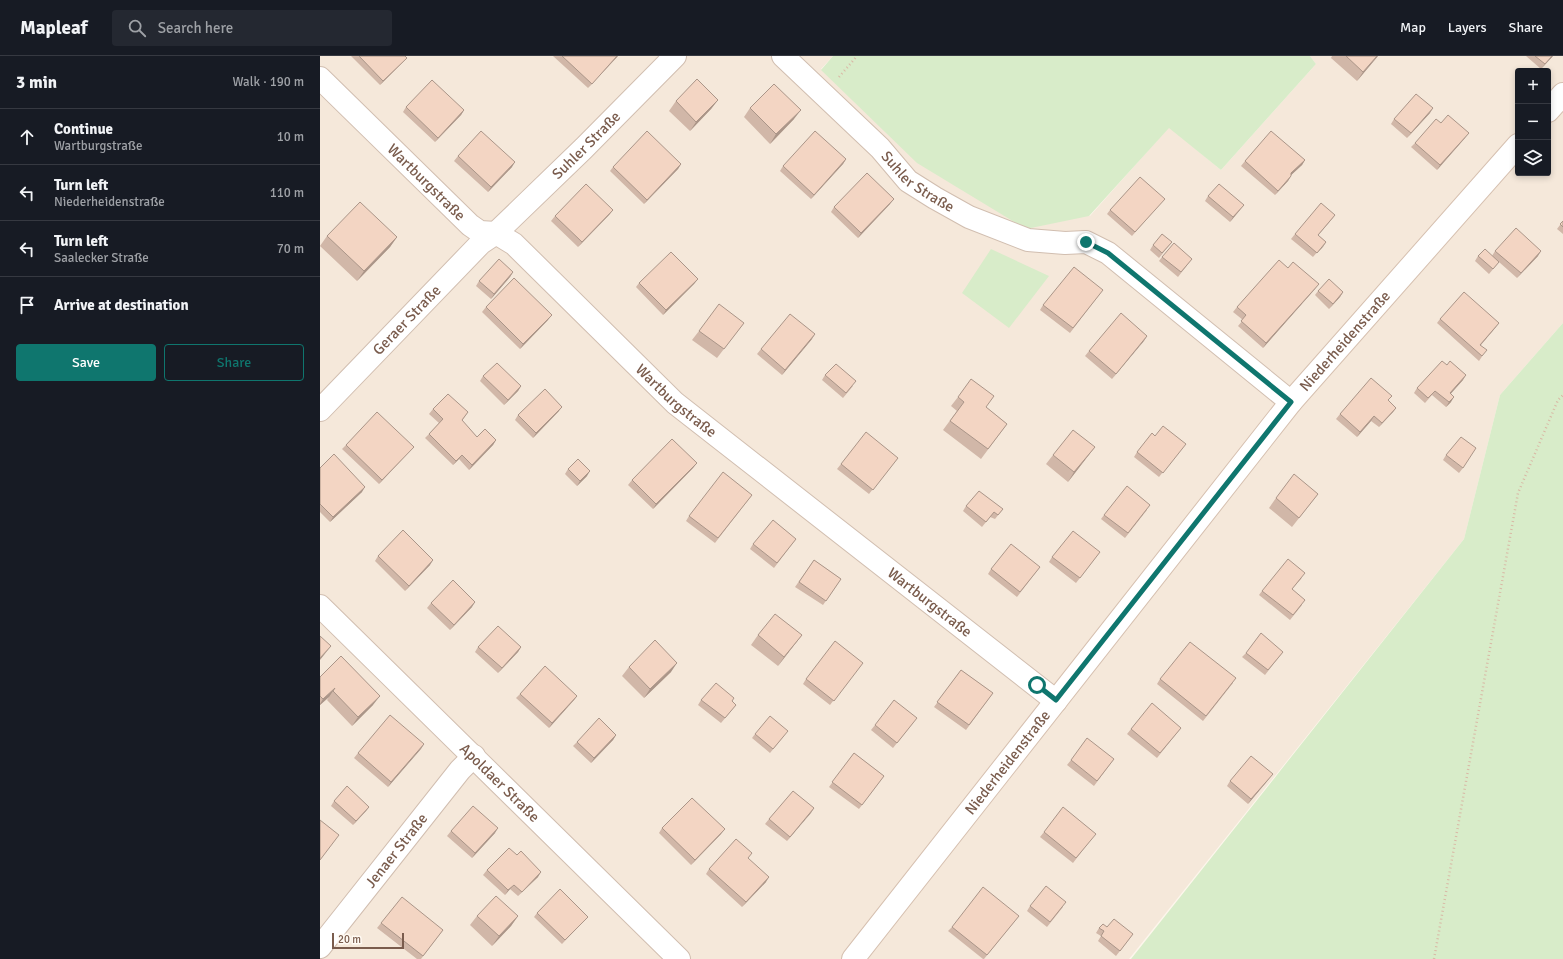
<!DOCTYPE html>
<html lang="en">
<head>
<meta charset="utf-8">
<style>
	:root { --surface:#171b24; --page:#242831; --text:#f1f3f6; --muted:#9ea1a6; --line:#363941; --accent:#0f766e }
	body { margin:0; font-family:Signika,sans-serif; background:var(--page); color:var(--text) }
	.controls { position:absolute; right:12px; top:12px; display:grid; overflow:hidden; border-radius:4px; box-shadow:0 2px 6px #0003 }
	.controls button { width:36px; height:36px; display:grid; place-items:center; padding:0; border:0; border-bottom:1px solid var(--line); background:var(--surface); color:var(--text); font:20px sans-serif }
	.scale { position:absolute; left:12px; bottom:10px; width:72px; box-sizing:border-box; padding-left:4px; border:2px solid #7a5c4d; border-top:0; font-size:11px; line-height:14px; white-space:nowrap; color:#7a5c4d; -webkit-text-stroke:3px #fffaf3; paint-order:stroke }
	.stop { position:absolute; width:12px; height:12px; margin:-9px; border:3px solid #0f766e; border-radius:50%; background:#fff }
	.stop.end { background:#0f766e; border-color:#fff; box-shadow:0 1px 4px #0008 }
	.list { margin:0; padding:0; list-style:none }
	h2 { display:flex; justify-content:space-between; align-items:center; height:52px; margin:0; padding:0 16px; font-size:17px }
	h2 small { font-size:13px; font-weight:400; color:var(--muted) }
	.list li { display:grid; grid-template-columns:26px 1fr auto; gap:12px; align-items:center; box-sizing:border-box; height:56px; padding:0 16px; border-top:1px solid var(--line) }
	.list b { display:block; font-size:15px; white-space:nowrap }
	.list p { margin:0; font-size:13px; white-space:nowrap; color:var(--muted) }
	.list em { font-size:13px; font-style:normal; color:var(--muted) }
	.actions { display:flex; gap:8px; padding:12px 16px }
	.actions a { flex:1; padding:9px 0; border:1px solid var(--accent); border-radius:4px; text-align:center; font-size:14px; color:var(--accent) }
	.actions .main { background:var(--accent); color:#fff }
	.icon { flex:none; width:22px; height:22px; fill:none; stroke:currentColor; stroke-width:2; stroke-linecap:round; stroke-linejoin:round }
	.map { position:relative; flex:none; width:1243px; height:903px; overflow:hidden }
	header { display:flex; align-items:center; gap:24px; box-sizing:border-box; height:56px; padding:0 20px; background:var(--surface); border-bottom:1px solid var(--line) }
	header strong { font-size:19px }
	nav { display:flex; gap:22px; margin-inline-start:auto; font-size:14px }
	.search { width:280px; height:36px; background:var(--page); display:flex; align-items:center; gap:10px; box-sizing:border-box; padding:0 14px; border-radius:4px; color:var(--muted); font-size:15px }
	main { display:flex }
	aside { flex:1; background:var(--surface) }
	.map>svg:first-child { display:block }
</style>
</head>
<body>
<header>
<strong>Mapleaf</strong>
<div class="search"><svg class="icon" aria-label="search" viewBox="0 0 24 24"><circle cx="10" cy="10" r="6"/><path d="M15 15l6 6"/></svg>Search here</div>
<nav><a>Map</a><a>Layers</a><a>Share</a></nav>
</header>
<main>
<aside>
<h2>3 min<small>Walk · 190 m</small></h2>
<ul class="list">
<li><svg class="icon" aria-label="ahead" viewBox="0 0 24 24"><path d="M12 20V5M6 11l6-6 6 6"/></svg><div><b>Continue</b><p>Wartburgstraße</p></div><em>10 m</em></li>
<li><svg class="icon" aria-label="left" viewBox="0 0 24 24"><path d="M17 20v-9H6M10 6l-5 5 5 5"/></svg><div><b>Turn left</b><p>Niederheidenstraße</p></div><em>110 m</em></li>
<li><svg class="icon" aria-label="left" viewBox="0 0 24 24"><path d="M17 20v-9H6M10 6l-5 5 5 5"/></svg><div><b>Turn left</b><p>Saalecker Straße</p></div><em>70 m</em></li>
<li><svg class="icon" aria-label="arrive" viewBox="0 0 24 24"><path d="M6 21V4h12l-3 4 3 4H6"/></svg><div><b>Arrive at destination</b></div></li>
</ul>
<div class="actions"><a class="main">Save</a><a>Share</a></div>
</aside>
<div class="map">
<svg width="1243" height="903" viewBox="0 0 1243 903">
	<rect width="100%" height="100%" fill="#fdf6ec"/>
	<!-- residential -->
	<path fill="#f5e8da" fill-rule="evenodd" d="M0,0H513L501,13L770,160L849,71L901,114L996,8L990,0H1243V267L1180,339L1144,483L809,903H0ZM1198,15H1228V117H1198Z"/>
	<!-- green -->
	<path fill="#d8ecc9" d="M513,0H990L996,8L901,114L849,72L769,160L706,173L597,107L501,14Z
		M671,193L729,220L689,272L642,237Z
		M1243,267V903H811L1144,483L1180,339Z"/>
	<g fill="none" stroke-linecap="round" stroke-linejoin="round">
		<defs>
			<g id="street">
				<path id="s1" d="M463,0L560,92L588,125L615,142L649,161L708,184L745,187L766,186L788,197L971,346"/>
				<path id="s2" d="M0,22L150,169L160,176L176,177L194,188L355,347L736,645"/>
				<path id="s3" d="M0,354L161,187L176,177L264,92L355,0"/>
				<path id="s4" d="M0,550L359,903"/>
				<path id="s5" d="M0,891L140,714L154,700"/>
			</g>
			<g id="secondary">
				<path d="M1228,55L1243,38"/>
				<path id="s6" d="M533,903L971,346L1198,89"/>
			</g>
		</defs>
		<!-- street casing -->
		<use href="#street" stroke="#d1beb0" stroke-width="24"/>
		<!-- secondary casing -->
		<use href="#secondary" stroke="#d6c0b0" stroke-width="24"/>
		<!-- path -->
		<path stroke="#d9b8a5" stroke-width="2.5" stroke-dasharray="1 3" stroke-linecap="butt" d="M519,21L537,0
			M1114,903L1198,437L1238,344L1243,339"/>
		<!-- street -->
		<use href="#street" stroke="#fff" stroke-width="22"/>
		<!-- secondary -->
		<use href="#secondary" stroke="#fff" stroke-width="22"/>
	</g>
	<!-- wall -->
	<path fill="#d1b7a8" d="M31,0H85L83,6L60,29Z
		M233,0H298L268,32Z
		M1012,0H1058L1037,25L1011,2Z
		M1206,0H1233L1221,13Z
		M398,44L391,53L370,75L349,55L356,45Z
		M86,51L144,54L141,59L115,86L83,56Z
		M430,52L474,63L450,88L424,61Z
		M1110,57L1087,82L1071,68L1074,63Z
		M1121,67L1145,82L1117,114L1091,91L1095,87Z
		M138,100L192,111L168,136L134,105Z
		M526,103L523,108L491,143L460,115L463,110Z
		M985,104L982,109L971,119V120L968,125L955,139L921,110L925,105Z
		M361,108L358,113L324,148L290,115L293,111Z
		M888,140L920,154L910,166L885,145Z
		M841,147L812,180L787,158L790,154Z
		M570,148L538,182L511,156L514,151Z
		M293,154L289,159L258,191L231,165L235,160Z
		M1015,159L998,179L1006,186L993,201L971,183L975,178Z
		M1243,165V178L1237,173Z
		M7,180L77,181L70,191L37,225L0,190Z
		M852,186L839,202L830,194L833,189Z
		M1175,195L1218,200L1197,222L1179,206L1169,218L1155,205L1158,200H1172Z
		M842,201L872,203L858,221L839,205Z
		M968,212L995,233L943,292L918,270L923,264L913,256L917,251Z
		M193,216L190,221L171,243L156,230L159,225Z
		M378,223L374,228L343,259L316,231L319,227Z
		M998,235L1023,236L1020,241L1009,253L995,239Z
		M779,239L750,277L720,254L723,249Z
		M166,251L228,264L200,293L162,256Z
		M1120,263L1176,271L1161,289L1163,299L1159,305L1117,267Z
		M424,267L397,302L372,284L379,275Z
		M827,280L792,323L765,300L769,295Z
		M492,283L462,319L437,298L441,293Z
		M505,319L533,330L523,342L502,324Z
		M163,320L201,330L198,335L184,349L160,325Z
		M1143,324L1130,338L1131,346L1126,351L1112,339L1105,347L1094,337L1097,332Z
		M638,341L666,351L687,368L661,403L623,374L637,355L631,350Z
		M1069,345L1076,352L1073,356L1059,371L1051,365L1037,381L1016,363L1020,358Z
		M113,353L148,356L142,365L157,381L176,384L173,389L149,414L139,403L133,409L105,382L109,378L119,367L109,358Z
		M239,355L213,382L195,364L198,359Z
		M835,380L862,392L839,421L814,401L817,396Z
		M26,389L90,395L59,428L22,393Z
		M775,391L768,400L748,426L726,408L733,399Z
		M1126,399L1143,412L1139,417L1123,404Z
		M578,402L549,438L517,413L521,408Z
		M377,407L373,412L333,453L308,429L312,424Z
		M0,412L42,436L10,466L0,456Z
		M248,413L267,420L257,430L245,418Z
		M998,438L972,471L949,452L956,442Z
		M432,439L395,487L366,465L369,460Z
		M646,450L683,453L675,463L670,461L662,471L643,455Z
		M827,454L805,482L781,463L784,459Z
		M476,483L454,512L430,493L433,488Z
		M780,496L756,527L729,506L732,501Z
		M58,500L110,509L85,535L55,505Z
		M494,504L521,523L503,549L475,531Z
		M720,511L697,541L668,518L671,513Z
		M982,522L972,533L982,549L970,564L939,539L942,535Z
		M111,547L152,551L130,574L107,552Z
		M438,579H482L475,588L458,610L431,589Z
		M158,591H201L198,596L178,617L155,596Z
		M963,596L945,619L922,601L926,597Z
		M309,611L351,616L324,642L302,620Z
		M539,611L510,649L483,628L486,623Z
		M641,614L673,637L646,674L614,651Z
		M0,621L53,649L32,670L7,644L9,641L0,649Z
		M840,623L913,627L883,665L837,628Z
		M200,638L257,640L254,644L229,672L196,642Z
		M381,644L412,645L416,649L401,667L378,649Z
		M593,667L573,692L551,674L555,669Z
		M861,672L837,702L807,678L811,673Z
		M435,678L464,680L450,697L432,682Z
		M296,679L293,684L271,707L253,690L257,686Z
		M104,688L68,731L34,702L38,697Z
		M534,697L564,720L539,753L509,731Z
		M794,703L774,730L747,709L751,704Z
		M949,723L928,748L907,730L910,725Z
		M14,745L49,751L46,755L33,769L11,750Z
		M494,752L467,785L445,768L449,763Z
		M342,772L401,778L371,809L339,777Z
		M131,775L175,777L152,802L127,780Z
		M724,776L772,782L753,807L720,781Z
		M428,802L446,826L422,851L386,818L389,813Z
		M167,814L218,821L198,840L190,833L185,839L163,819Z
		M710,850L743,851L727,871L707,855Z
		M217,857L268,861L264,865L242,888L214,861Z
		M157,860H198L191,870L172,890L150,869Z
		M699,860L664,903H663L628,875L632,871Z
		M61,867L123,874L101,903H97L57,872Z
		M787,871L813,878L796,900L778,885L781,880L776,877L779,872Z"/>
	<!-- shaded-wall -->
	<path fill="#aa9588" d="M297,0H298L268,32L272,28Z
		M1057,0H1058L1037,25L1043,16Z
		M1232,0H1233L1221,13L1225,8Z
		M87,2L60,29L63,25Z
		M398,44L391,53L370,75L376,66Z
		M1113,52L1110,57L1087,82L1091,77Z
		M144,54L141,59L115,86L118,82Z
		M481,54L474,63L450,88L456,78Z
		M1149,77L1145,82L1117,114L1120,109Z
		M526,103L523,108L491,143L494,139Z
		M985,104L982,109L968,122L971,117Z
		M195,106L192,111L168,136L171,131Z
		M361,108L358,113L324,148L327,144Z
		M971,120L968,125L955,139L958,135Z
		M574,143L570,148L538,182L541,177Z
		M924,149L920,154L910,166L913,161Z
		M293,154L289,159L258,191L262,186Z
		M1015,159L1012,163L995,183L998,179Z
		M77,181L70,191L37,225L44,215Z
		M1006,186L1003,191L993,201L997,197Z
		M1221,195L1218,200L1197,222L1201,217Z
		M193,216L190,221L171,243L174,238Z
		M378,223L374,228L343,259L346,254Z
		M999,228L995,233L943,292L946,287Z
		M1023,236L1020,241L1009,253L1013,248Z
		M232,259L228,264L200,293L203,288Z
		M1179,267L1176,271L1157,293L1160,289Z
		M495,278L492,283L462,319L465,314Z
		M827,280L824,285L792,323L796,318Z
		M1146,319L1143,324L1127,342L1130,337Z
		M201,330L198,335L184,349L188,344Z
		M1134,341L1131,346L1126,351L1129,346Z
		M242,351L239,355L213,382L216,377Z
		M1076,352L1073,356L1059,371L1062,367Z
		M1054,360L1051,365L1037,381L1040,376Z
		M176,384L173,389L149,414L152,409Z
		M94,391L90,395L59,428L62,424Z
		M775,391L768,400L748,426L754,416Z
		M142,399L139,403L133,409L136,405Z
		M377,407L373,412L333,453L336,448Z
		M270,415L267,420L257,430L260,425Z
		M45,431L42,436L10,466L13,461Z
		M113,504L110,509L85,535L89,530Z
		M155,546L152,551L130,574L134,569Z
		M482,579L475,588L458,610L464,601Z
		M11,590L4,599L0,604V602Z
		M201,591L198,596L178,617L182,612Z
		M357,607L351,616L324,642L330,633Z
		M15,632L9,641L0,649V648L3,643Z
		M60,640L53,649L32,670L38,661Z
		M257,640L254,644L229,672L232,667Z
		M296,679L293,684L271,707L274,702Z
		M104,688L101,693L68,731L71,726Z
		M953,718L949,723L928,748L931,743Z
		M49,751L46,755L33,769L36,765Z
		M494,752L491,757L467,785L470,781Z
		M178,772L175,777L152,802L155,797Z
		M405,773L401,778L371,809L375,804Z
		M221,816L218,821L198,840L202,836Z
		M449,821L446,826L422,851L426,846Z
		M194,829L190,833L185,839L188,834Z
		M198,860L191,870L172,890L179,880Z"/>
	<!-- building -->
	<path fill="#f3d5c3" stroke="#aa9588" d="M39,0H85L87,2L63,25Z
		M242,0H297L272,28Z
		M1026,0H1057L1043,16Z
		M1215,0H1232L1225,8Z
		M377,23L398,44L376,66L356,45Z
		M112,24L144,54L118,82L86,51Z
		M454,28L481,54L456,78L430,52Z
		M1096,38L1113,52L1091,77L1074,63Z
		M1128,59L1149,77L1120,109L1095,87L1116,63L1121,67Z
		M161,75L195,106L171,131L138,100Z
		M327,75L361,108L327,144L293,111Z
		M495,75L526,103L494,139L463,110Z
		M951,75L985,104L971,117V120L958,135L925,105Z
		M547,117L574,143L541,177L514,151Z
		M820,121L845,143L815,176L790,154Z
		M266,128L293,154L262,186L235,160Z
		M899,128L924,149L913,161L888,140Z
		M40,146L77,181L44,215L7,180Z
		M1001,147L1015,159L998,179L1006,186L997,197L975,178Z
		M1243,165V171L1240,168Z
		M1196,172L1221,195L1201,217L1175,195Z
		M842,178L852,186L842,197L833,189Z
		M854,187L872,203L861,216L842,201Z
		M1165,193L1179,206L1173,213L1158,200Z
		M351,196L378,223L346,254L319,227Z
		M179,203L193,216L174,238L159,225Z
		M959,204L968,212L973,206L999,228L946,287L921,265L926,259L917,251Z
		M754,211L783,234L753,272L723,249Z
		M194,222L232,259L203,288L166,251Z
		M1009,223L1023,236L1013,248L998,235Z
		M1144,236L1179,267L1160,289L1167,294L1162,300L1120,263Z
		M399,248L424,267L404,293L379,275Z
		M801,257L827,280L796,318L769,295Z
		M470,258L495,278L465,314L441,293Z
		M1122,305L1127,309L1130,305L1146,319L1130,337L1134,341L1129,346L1115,335L1108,342L1097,332Z
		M177,307L201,330L188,344L163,320Z
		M516,308L536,325L526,337L505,319Z
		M1051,322L1072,340L1068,344L1076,352L1062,367L1054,360L1040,376L1020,358Z
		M651,323L674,340L666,351L687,368L668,393L630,365L644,346L638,341Z
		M225,333L242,351L216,377L198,359Z
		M128,338L148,356L142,364L157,381L165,373L176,384L152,409L142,399L136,405L109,378L123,363L113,353Z
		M57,356L94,391L62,424L26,389Z
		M843,370L866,388L843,417L817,396L832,377L835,380Z
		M753,374L775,391L754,416L733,399Z
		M546,376L578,402L553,434L521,408Z
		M1141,381L1156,392L1143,412L1126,399Z
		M352,383L377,407L336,448L312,424Z
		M14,398L45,431L13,461L0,448V412Z
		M258,403L270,415L260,425L248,413Z
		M403,416L432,439L398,482L369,460Z
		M974,418L998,438L979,462L956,442Z
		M807,430L830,449L808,477L784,459Z
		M659,435L683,453L678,459L674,456L666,466L646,450Z
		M453,464L476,483L457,507L433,488Z
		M83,474L113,504L89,530L58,500Z
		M753,475L780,496L760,522L732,501Z
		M691,488L720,511L700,536L671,513Z
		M968,503L985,517L972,533L985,544L973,559L942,535Z
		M494,504L521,523L506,545L479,526Z
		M133,524L155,546L134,569L111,547Z
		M455,558L482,579L464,601L438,579Z
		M178,570L201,591L182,612L158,591Z
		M941,577L963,596L948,614L926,597Z
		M0,580L11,590L0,602Z
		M335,584L357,607L330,633L309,611Z
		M515,585L543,607L514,645L486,623Z
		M870,586L916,622L886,660L840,623Z
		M21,600L60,640L38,661L13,635L15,632L3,643L0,640V621Z
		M225,610L257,640L232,667L200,638Z
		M641,614L673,637L649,669L617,646Z
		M396,627L414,642L412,645L416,649L405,662L381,644Z
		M574,644L597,662L577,687L555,669Z
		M832,647L861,672L840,697L811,673Z
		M70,659L104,688L71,726L38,697Z
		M450,660L468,675L453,693L435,678Z
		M279,662L296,679L274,702L257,686Z
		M767,682L794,703L777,725L751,704Z
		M534,697L564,720L542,749L512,726Z
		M931,700L953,718L931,743L910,725Z
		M27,730L49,751L36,765L14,745Z
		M473,735L494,752L470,781L449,763Z
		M372,742L405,773L375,804L342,772Z
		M153,750L178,772L155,797L131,775Z
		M743,751L776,778L756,802L724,776Z
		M0,764L19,779L0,804Z
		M416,783L432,797L428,802L449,821L426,846L389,813Z
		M189,792L197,799L201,795L221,816L202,836L194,829L188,834L167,814Z
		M726,830L746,846L730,866L710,850Z
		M663,831L699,860L667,899L632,871Z
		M240,833L268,861L245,884L217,857Z
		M176,840L198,860L179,880L157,860Z
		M82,841L123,874L103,900L61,867Z
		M794,863L813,878L800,895L781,880L784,875L779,872L783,868L787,871Z"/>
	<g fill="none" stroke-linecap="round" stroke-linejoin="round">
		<!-- route -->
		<path stroke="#0f766e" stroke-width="5" d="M717,629L736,644L971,346L788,197L766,186"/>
	</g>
	<g text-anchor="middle" stroke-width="3.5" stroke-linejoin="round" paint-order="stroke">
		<!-- street labels -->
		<g font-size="15" fill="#7a5c4d" stroke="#fffaf3">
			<text dy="5" stroke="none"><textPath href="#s3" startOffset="376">Suhler Straße</textPath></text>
			<text dy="5" stroke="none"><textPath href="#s1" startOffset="185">Suhler Straße</textPath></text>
			<text dy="5" stroke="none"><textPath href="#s2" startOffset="149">Wartburgstraße</textPath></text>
			<text dy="5" stroke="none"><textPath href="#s3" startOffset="125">Geraer Straße</textPath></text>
			<text dy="5" stroke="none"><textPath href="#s6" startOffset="790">Niederheidenstraße</textPath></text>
			<text dy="5" stroke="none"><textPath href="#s2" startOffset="485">Wartburgstraße</textPath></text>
			<text dy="5" stroke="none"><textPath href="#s2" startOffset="809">Wartburgstraße</textPath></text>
			<text dy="5" stroke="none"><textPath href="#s6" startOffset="250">Niederheidenstraße</textPath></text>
			<text dy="5" stroke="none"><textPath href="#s4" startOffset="252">Apoldaer Straße</textPath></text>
			<text dy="5" stroke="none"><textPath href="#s5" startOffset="123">Jenaer Straße</textPath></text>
		</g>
	</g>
</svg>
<div class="controls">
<button>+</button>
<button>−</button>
<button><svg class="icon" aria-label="layers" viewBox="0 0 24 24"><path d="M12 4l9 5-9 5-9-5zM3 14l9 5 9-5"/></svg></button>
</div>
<div class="scale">20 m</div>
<div class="stop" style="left:717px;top:629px"></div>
<div class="stop end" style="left:766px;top:186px"></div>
</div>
</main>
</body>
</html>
